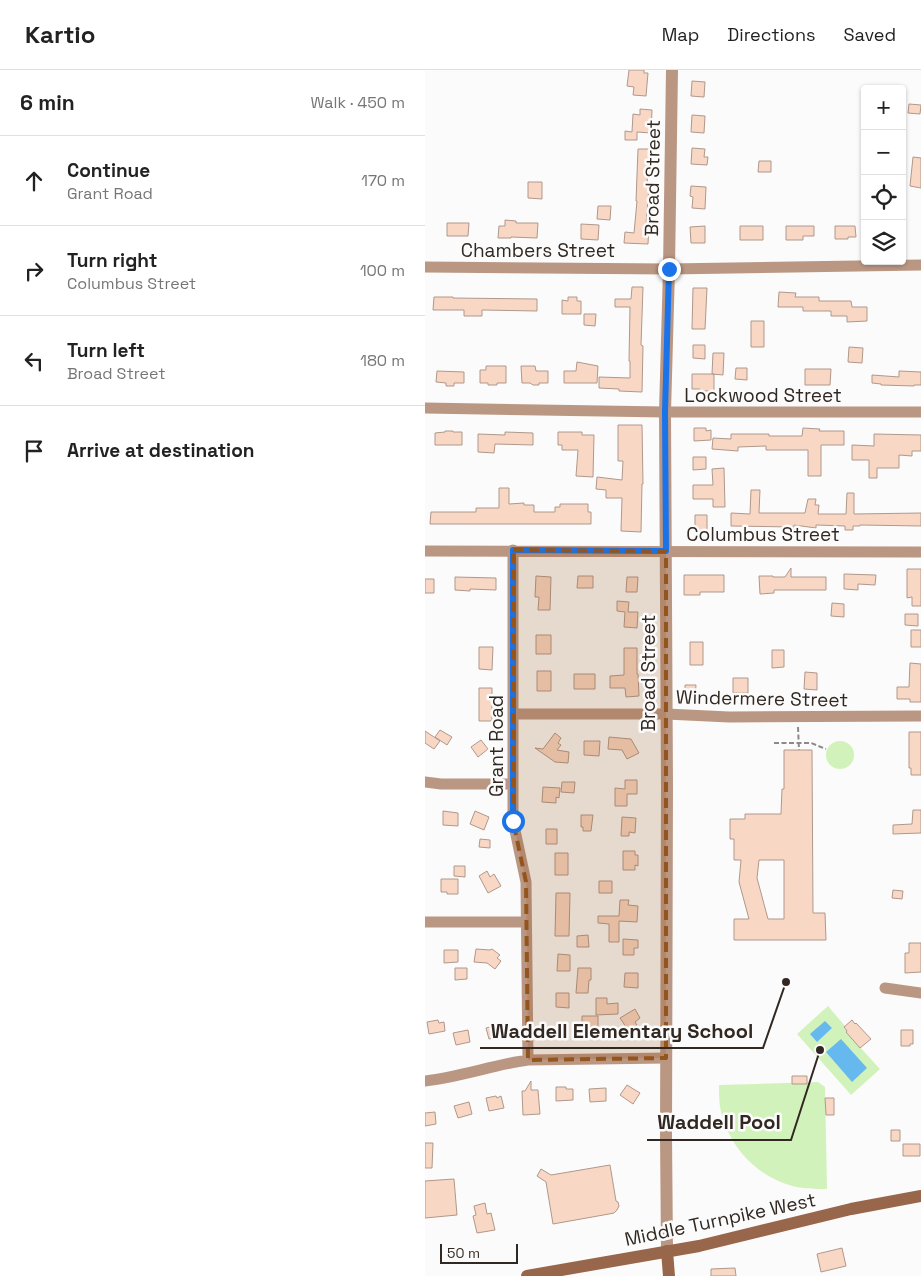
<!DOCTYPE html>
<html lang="en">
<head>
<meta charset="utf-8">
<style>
	:root { --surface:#fff; --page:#f2f2f2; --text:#222; --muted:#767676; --line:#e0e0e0 }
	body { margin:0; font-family:"Space Grotesk",sans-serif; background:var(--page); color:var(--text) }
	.controls { position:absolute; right:15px; top:15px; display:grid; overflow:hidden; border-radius:5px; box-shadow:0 1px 4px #0004 }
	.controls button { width:45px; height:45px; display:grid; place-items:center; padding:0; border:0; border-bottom:1px solid var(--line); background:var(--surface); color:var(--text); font:25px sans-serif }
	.scale { position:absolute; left:15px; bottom:12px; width:78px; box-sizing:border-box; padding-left:5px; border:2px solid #322822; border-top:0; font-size:14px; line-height:18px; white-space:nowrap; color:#322822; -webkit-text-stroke:4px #fbfbfb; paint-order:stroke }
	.stop { position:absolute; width:15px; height:15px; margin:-11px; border:4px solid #1a73e8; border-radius:50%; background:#fff }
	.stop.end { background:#1a73e8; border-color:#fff; box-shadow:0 1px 5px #0008 }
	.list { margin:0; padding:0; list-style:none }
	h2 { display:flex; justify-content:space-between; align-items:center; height:65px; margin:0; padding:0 20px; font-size:21px }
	h2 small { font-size:16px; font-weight:400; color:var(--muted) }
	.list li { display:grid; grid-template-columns:32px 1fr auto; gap:15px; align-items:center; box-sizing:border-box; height:90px; padding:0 20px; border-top:1px solid var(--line) }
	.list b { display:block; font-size:19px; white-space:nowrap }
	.list p { margin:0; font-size:16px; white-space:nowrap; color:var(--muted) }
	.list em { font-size:16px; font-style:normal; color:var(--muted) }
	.icon { flex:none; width:28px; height:28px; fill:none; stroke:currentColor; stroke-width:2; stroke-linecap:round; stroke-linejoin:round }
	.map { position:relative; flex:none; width:496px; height:1206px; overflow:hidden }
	header { display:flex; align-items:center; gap:30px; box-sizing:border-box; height:70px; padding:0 25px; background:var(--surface); border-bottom:1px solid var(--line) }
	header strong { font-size:24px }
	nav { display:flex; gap:28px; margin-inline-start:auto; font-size:18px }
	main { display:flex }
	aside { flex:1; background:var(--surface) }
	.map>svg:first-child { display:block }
</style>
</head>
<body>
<header>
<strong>Kartio</strong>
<nav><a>Map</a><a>Directions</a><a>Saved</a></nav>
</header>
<main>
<aside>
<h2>6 min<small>Walk · 450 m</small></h2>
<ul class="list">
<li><svg class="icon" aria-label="ahead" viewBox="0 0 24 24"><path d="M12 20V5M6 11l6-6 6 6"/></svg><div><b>Continue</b><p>Grant Road</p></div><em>170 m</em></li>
<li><svg class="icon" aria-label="right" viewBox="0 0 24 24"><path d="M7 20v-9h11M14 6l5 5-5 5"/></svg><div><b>Turn right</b><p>Columbus Street</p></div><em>100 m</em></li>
<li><svg class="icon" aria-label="left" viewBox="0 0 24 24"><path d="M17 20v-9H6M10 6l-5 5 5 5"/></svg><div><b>Turn left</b><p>Broad Street</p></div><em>180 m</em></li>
<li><svg class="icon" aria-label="arrive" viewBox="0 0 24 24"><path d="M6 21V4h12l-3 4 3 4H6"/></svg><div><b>Arrive at destination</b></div></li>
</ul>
</aside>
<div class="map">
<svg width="496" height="1206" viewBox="0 0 496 1206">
	<rect width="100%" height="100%" fill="#fbfbfb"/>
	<!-- green -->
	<path fill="#d2f2bb" d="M401 685a14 14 0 1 1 28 0a14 14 0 1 1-28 0Z
		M403,936L420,956L419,958L422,961L421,962L455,999L426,1025L372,964Z
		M393,1012L400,1017L402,1119C390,1119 379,1119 367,1116C332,1106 305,1078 296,1042C294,1034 294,1024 294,1015Z"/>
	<!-- water -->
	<path fill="#66b9ef" d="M400,951L407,958L392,972L385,964Z
		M416,969L442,998L427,1012L401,982Z"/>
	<!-- building -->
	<path fill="#f8d7c4" stroke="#b0988b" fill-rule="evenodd" d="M204,0H219V3H223L221,26L208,25L209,17L202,16Z
		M267,11L280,12L279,27L266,26Z
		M484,34L496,35L495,44L483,43Z
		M215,39L227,40L226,63L212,62V70H200V61L207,62L208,44L215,45Z
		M267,45L280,46L279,63L266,62Z
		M267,78L280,79L279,87H283L282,95L266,94Z
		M213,79H225V96H223L222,116L224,117L221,155H224L223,174L199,173L200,162L209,163L212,131H211Z
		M488,87L496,88V118L485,116Z
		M334,91H346V102H333Z
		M103,112H117V129L103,128Z
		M266,116L281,117L280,139L267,138L268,127L265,126Z
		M173,136H186L185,150L172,149Z
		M80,150L91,151V153H113L112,168L86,167V168H73L74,156H80Z
		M22,153H44L43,166H22Z
		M156,154L174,155L173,170L156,169Z
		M280,156V173H266L265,157Z
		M315,156H338V170H315Z
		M361,156H389V166H378V170H361Z
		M410,156H430L431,167H423V169H410Z
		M207,217H218L216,275L218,276L217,322L194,321V319L174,318V307L205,308V291H204L205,237H190V229H206Z
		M268,218H282L280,259H267Z
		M354,222L371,223L370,227H394V231H426L427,237H442V251L422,252V246H406V241H378V237H353Z
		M9,227H28V228L112,229V241L57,240V246H39V240H8Z
		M143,227H152V231H156V244H137V230L143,231Z
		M159,244H171L170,256L159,255Z
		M326,251H339V277H326Z
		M268,275H280V289L268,288Z
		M424,277L438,278L437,293L423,292Z
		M288,283H299L298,305L287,304Z
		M152,292L173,296L172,313H139V301H151Z
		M61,296H81V313H72V315H63V313H55V300H61Z
		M96,296H110L111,301H123V313H114V315H108L105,313H97Z
		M311,298H322V310L310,309Z
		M380,299H406L405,315H380Z
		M12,301L39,302V313H29V316H21V313L11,312Z
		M474,301L496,302V315H489V316L456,315V314L447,313V305L474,307Z
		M267,304H289V321H275V319H267Z
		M193,355H217L218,414H217L216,462L196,461L197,428H181V420L171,419L172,407L197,410L198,391H193Z
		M269,358H281V361L286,360V370L269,371Z
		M378,358L395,359L394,361H419V375H396V406H383V380H341V376L313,377V381L287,379L288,368L306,369V364H344V366H377Z
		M20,361H28V362H37V375H10V363L20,362Z
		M80,362L108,363V375L70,374L69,383L53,382V364L80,365Z
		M133,362H157V365H169L168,407L151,406L153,380H137V375H133Z
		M449,364L496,365V381H487V386L474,385V398H452V408H444V390H427V375L449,376Z
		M268,387H281V399L268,400Z
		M299,398L300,437H288V429H268V415H288L287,399Z
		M74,418H84V434L99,433V435H109V442H130V437H135V434H163V442H166V454H5L6,442H51V438H74Z
		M326,420H335L334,443H380L383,429H391L390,435H394L393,444H421L422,423H429V444L496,443V456L435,455V456H428V460H420V456L391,455V458L369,455V457L306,456V443L325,444Z
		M270,445H282V461H270Z
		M366,498V507H401V520H349V523L335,524L334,506H348V507H360Z
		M482,499H496V536H487V527L482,528Z
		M419,504L451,505L450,515L433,514V520L419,519Z
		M259,505H299V522H275V525H259Z
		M111,506L126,507L125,540H113L114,527H110Z
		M153,506H168V518H152Z
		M30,507L71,508V520L45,519V521L30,520Z
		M202,507H213L212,522H201Z
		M0,509H9V523H0Z
		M192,531L204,532L203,542H213L212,558L199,557L200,542L192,541Z
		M407,533L419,534V547L406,546Z
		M480,544H493V556L480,555Z
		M486,560H496V577H486Z
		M111,565H126V584H111Z
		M265,572H278V595H265Z
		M54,577H68L67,600L54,599Z
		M199,578H212V604H213L214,626L201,627L200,618H185V606L199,605Z
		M347,580H359V597L347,598Z
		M485,593L496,594V632H485V629H472V617H484Z
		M112,601H126V621H112Z
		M380,602L392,603V620L379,619Z
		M149,604H170V619H149Z
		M308,608H323V623H308Z
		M260,615H271L270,628H260Z
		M54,618H67V651H54Z
		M15,660L27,667L22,675L10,667Z
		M0,661L15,671L9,679L0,673Z
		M484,662H496V705H486V698H484Z
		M130,663L136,668L133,673L136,675L132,680L144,682L143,693L130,692L110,678L118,679Z
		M184,667L206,669L214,683L202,689L197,680L183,679Z
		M56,670L63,679L53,687L46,677Z
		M159,671H175L174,686L159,685Z
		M359,680H387L388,843H400L401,870H309V849H324L314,812L316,790H309V769H305V749H320V744H356L357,719H359ZM334,790H359V849H343L332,808Z
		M200,710H212V724H202V736H190V718L200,719Z
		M137,712H150L149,723L136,722Z
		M118,717L135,718L134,728L131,727V733L117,732Z
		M488,740H496V763L468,764V755L487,754Z
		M18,741L33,743V756L18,755Z
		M50,741L64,747L59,760L45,754Z
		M156,745H168L166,761H158V757H156Z
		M197,747L211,748L210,763L204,762V766H196Z
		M121,759H132V774H121Z
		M55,769L65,770V778L54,777Z
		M198,781H210V785H213V796L210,795V800H198Z
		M130,783H143V805H130Z
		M29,796H40V807L29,806Z
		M62,801L65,807L69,804L76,816L63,823L54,806Z
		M16,809H33V824H22V822H16Z
		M174,811H187V823H174Z
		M468,820L478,821L477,829L467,828Z
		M131,823H145L144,866H130Z
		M195,830H204L203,835L213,836L212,852L194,851V872H184V854L173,853V846H194Z
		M163,865L164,877H152V866Z
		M198,869L213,870V878H209V885H198Z
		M484,873H496V902L480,903V883H484Z
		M51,879L65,880L67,879L75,885L72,888L76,891L70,899L62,893L49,892Z
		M19,880H33V892L19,893Z
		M133,884L145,885V901H132Z
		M30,898H42V909L30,910Z
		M153,898H166V910H164L163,923H151Z
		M200,903H213V918L199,917Z
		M131,923H144V938L131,937Z
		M171,928H182V934L193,933V944L171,945Z
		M210,939L215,948L210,952L212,955L203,960L195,948Z
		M157,946H173V959H157Z
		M13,950L14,953L19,952L20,961L4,964L2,952Z
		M427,950L430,954L431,953L446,969L435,978L421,962L422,961L419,957Z
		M74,955L77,966L64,969L61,958Z
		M43,960L45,972L31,975L28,963Z
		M476,960H488V974H485V976H476Z
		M367,1006H382V1014H367Z
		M106,1011V1020H113L115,1044L98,1045L97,1021H100Z
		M202,1015L215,1023L208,1034L195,1025Z
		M131,1017H141V1019H148V1030L131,1031Z
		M181,1018V1031L165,1032L164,1019Z
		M71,1026L72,1028L76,1026L79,1038L64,1041L61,1028Z
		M400,1028H409V1045H401Z
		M44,1032L47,1044L33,1048L29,1036Z
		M10,1042L11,1054L0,1056V1043Z
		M466,1060H475V1071H466Z
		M0,1073H8L7,1098H0Z
		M478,1074H495V1086H478Z
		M185,1095L191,1131L193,1132L194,1136L192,1140L189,1143L184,1144L128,1154L121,1112L112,1106L116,1099L126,1105Z
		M29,1109L32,1145L0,1148V1111Z
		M60,1133L62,1144L66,1143L70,1160L52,1163L48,1146L51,1145L49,1136Z
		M417,1178L421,1196L396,1202L392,1184Z
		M310,1198L311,1206H286V1199Z"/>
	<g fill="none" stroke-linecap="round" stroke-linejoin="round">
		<!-- path -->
		<path stroke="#8e8986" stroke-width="2" stroke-dasharray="5 2.5" stroke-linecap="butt" d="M373,657L374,680
			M349,673H386L401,679"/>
		<!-- minor -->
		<path stroke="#ba9783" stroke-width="11" d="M0,197L244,199L496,195
			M0,338L240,342H496
			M88,480V751L101,812L103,990
			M0,481L496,482
			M88,644H241L304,647L496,646
			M0,712L16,714H88
			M0,852H101
			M460,918L496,923
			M0,1011C35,1007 68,995 103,990L241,988"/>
		<!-- tertiary -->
		<path stroke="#ba9783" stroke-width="12" d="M242,1181L241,1064L242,717L240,342L244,199L247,0"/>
		<!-- secondary -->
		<path stroke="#98664a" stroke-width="12" d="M242,1181L244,1206
			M102,1206L274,1176L426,1139L496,1126"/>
	</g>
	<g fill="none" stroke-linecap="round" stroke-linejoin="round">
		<!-- route -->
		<path stroke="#1a73e8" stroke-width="6" d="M88,751V480L241,481L240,342L244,199"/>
	</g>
	<!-- marked area -->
	<path fill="#94551d" fill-opacity="0.2" stroke="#94551d" stroke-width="4" stroke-dasharray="10 6" stroke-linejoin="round" d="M88,480L241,481V988L103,990L101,812L88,751Z"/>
	<g text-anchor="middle" stroke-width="5" stroke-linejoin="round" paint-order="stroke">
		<!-- street labels -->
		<g font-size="19" fill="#322822" stroke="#fbfbfb">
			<text transform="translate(227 108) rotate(-89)" y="7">Broad Street</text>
			<text x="113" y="187">Chambers Street</text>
			<text x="338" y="332">Lockwood Street</text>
			<text x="338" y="471">Columbus Street</text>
			<text transform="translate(223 603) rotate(-90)" y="7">Broad Street</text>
			<text transform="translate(337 628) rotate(1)" y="7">Windermere Street</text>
			<text transform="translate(71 676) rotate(-90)" y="7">Grant Road</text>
			<text transform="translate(295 1149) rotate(-12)" y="7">Middle Turnpike West</text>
		</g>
	</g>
	<!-- callouts -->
	<path fill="none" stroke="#322822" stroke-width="2" d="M361 912L338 978H55M395 980L366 1070H222"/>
	<g fill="#322822" stroke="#fbfbfb" stroke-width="2">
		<circle cx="361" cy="912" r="5"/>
		<circle cx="395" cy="980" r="5"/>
	</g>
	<g font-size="20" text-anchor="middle" font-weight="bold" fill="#322822" stroke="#fbfbfb" stroke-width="5" stroke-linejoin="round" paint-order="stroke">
		<text x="197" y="968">Waddell Elementary School</text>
		<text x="294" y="1059">Waddell Pool</text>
	</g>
</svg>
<div class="controls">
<button>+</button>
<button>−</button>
<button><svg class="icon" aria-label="locate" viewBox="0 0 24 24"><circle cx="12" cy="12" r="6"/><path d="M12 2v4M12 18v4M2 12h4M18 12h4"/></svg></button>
<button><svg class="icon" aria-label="layers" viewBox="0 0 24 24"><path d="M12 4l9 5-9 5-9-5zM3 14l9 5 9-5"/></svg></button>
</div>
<div class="scale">50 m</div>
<div class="stop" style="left:88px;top:751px"></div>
<div class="stop end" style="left:244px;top:199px"></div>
</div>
</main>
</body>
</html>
